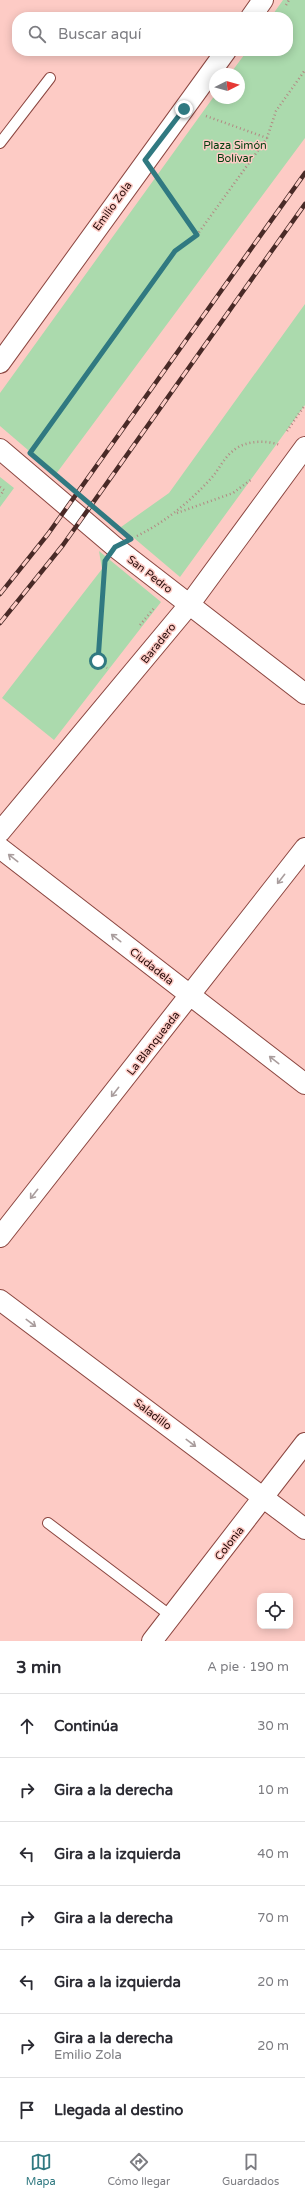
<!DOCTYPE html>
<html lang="es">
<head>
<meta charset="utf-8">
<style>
	:root { --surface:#fff; --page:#f7f7f7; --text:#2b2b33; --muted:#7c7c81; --line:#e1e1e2; --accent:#307981 }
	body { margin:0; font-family:"Varela Round",sans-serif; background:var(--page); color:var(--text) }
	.controls { position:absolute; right:12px; bottom:12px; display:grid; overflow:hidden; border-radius:8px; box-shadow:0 2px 10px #0003 }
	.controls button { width:36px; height:36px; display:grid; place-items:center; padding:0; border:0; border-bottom:1px solid var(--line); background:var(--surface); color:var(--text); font:20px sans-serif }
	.compass { position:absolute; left:209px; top:68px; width:36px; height:36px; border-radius:50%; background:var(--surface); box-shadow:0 2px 10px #0003; rotate:84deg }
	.stop { position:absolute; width:12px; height:12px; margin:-9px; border:3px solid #307981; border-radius:50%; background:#fff }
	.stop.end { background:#307981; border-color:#fff; box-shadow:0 1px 4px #0008 }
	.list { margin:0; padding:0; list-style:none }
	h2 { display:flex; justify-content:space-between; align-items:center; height:52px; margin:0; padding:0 16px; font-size:17px }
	h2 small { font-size:13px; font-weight:400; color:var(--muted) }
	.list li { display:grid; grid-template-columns:26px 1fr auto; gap:12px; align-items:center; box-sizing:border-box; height:64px; padding:0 16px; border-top:1px solid var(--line) }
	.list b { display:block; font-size:15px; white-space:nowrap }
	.list p { margin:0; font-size:13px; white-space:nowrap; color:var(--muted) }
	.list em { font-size:13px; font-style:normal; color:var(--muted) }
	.icon { flex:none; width:22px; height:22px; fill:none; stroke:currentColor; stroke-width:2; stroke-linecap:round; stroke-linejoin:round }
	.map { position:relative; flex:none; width:305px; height:1641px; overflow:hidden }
	.search { position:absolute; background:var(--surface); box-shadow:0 2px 10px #0003; left:12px; right:12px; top:12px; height:44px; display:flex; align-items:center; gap:10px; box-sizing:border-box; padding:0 14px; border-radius:16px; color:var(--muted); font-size:15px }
	.sheet { height:500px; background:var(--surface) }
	nav { display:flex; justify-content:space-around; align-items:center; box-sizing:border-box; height:56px; border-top:1px solid var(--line); background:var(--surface); font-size:11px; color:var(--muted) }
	nav a { display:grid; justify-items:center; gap:2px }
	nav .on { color:var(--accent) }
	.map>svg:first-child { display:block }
</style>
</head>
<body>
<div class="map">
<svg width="305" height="1641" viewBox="0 0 305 1641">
	<rect width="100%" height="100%" fill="#fdcbc5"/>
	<!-- park -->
	<path fill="#abdaad" d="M283,0H305V138L56,474L0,426V393L215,95V98H239V74H230L247,51H288V17H271Z
		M305,304V405L180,577L121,527L169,493Z
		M0,477L14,488L0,507Z
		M99,551L161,602L54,740L2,698L102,569Z"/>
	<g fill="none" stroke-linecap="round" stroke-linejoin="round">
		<defs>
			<path id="service" d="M0,143L50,78
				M48,1523L171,1616"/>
			<path id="minor" d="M251,17L263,0
				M0,363L226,51
				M0,449L115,547L305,694
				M0,832L189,605L305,447
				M0,848L305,1084
				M0,1237L305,848
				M0,1300L305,1529
				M152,1641L305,1443"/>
		</defs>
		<!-- service casing -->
		<use href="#service" stroke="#8b4640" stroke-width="12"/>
		<!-- minor casing -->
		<use href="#minor" stroke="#8b4640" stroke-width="22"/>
		<!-- path -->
		<path stroke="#b28883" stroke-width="2.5" stroke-dasharray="1 3" stroke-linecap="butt" d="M286,5L289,0
			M206,116L267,138
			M160,181L197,235
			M287,431L305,405
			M34,447L175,251L197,235L267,138L276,111L305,70
			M0,487L4,490L0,496
			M177,513L233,493L252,479
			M137,536C167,521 192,500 214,475C220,467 225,457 233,451C245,440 266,440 280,445
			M104,568L98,661L107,668
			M140,625L155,607"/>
		<!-- service -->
		<use href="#service" stroke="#fff" stroke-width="10"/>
		<!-- minor -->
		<use href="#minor" stroke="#fff" stroke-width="20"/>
		<defs>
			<path id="rail" d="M0,594L48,534L305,173
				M0,623L63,545L305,204"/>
		</defs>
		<!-- rail casing -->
		<use href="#rail" stroke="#492a27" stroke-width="4.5"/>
		<!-- rail -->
		<use href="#rail" stroke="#fdcbc5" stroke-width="3" stroke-dasharray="9" stroke-linecap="butt"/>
	</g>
	<!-- one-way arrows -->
	<defs><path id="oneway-shaft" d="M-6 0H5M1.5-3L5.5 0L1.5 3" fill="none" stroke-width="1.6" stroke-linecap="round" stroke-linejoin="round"/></defs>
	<g stroke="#a99d9d">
		<use href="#oneway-shaft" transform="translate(13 858) rotate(-142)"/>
		<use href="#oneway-shaft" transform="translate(281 879) rotate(128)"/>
		<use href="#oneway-shaft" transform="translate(116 938) rotate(-142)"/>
		<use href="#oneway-shaft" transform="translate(274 1060) rotate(-142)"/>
		<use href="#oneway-shaft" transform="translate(115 1092) rotate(128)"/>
		<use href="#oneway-shaft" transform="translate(34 1194) rotate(128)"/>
		<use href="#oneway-shaft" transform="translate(31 1323) rotate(37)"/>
		<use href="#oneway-shaft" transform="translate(191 1443) rotate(37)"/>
	</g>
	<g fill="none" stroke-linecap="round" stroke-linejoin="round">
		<!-- route -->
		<path stroke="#307981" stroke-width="5" d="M98,661L105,561L115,547L131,539L30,453L175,251L197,235L145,160L184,109"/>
	</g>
	<g text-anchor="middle" stroke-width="3" stroke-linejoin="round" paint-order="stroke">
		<!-- park labels -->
		<g font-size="11" fill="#034010" stroke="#fdcbc5">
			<text x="235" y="149">Plaza Simón<tspan x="235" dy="13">Bolívar</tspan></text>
		</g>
		<!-- street labels -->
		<g font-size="11" fill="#270b09" stroke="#fdcbc5">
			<text transform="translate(112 206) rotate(-54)" y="4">Emilio Zola</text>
			<text transform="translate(150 574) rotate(38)" y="4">San Pedro</text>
			<text transform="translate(158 643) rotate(-51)" y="4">Baradero</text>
			<text transform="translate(152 966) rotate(38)" y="4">Ciudadela</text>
			<text transform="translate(153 1043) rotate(-52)" y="4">La Blanqueada</text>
			<text transform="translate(153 1414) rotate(37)" y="4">Saladillo</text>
			<text transform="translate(229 1543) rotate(-52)" y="4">Colonia</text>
		</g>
	</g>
</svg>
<div class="controls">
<button><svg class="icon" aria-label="locate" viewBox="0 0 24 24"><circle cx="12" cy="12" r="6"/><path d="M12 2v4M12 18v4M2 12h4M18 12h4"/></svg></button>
</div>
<svg class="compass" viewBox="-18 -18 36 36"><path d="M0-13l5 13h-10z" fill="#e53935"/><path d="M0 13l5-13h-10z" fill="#7c7c81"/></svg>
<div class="stop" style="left:98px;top:661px"></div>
<div class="stop end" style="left:184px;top:109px"></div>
<div class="search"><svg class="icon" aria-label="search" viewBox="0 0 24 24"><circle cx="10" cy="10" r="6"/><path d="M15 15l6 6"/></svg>Buscar aquí</div>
</div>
<section class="sheet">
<h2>3 min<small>A pie · 190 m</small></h2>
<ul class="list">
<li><svg class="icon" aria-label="ahead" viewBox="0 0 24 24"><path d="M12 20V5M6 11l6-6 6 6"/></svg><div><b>Continúa</b></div><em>30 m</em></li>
<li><svg class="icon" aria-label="right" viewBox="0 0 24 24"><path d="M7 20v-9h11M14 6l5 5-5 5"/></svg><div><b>Gira a la derecha</b></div><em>10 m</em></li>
<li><svg class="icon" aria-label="left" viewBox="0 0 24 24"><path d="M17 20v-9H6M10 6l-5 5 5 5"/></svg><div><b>Gira a la izquierda</b></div><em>40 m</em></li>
<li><svg class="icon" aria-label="right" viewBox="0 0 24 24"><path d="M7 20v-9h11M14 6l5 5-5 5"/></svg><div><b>Gira a la derecha</b></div><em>70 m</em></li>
<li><svg class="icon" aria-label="left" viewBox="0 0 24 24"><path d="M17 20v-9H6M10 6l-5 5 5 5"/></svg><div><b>Gira a la izquierda</b></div><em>20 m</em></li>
<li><svg class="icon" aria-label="right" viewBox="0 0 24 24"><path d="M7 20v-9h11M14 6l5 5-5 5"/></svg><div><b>Gira a la derecha</b><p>Emilio Zola</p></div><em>20 m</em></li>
<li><svg class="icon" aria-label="arrive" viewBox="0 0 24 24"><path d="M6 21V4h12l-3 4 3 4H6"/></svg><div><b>Llegada al destino</b></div></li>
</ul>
</section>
<nav>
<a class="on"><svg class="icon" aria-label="map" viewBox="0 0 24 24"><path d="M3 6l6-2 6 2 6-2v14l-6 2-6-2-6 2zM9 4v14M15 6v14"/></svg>Mapa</a>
<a><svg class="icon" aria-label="directions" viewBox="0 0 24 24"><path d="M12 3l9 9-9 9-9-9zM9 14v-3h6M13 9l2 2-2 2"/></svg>Cómo llegar</a>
<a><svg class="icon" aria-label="saved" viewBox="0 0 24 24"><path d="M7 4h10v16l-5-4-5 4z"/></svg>Guardados</a>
</nav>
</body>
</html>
